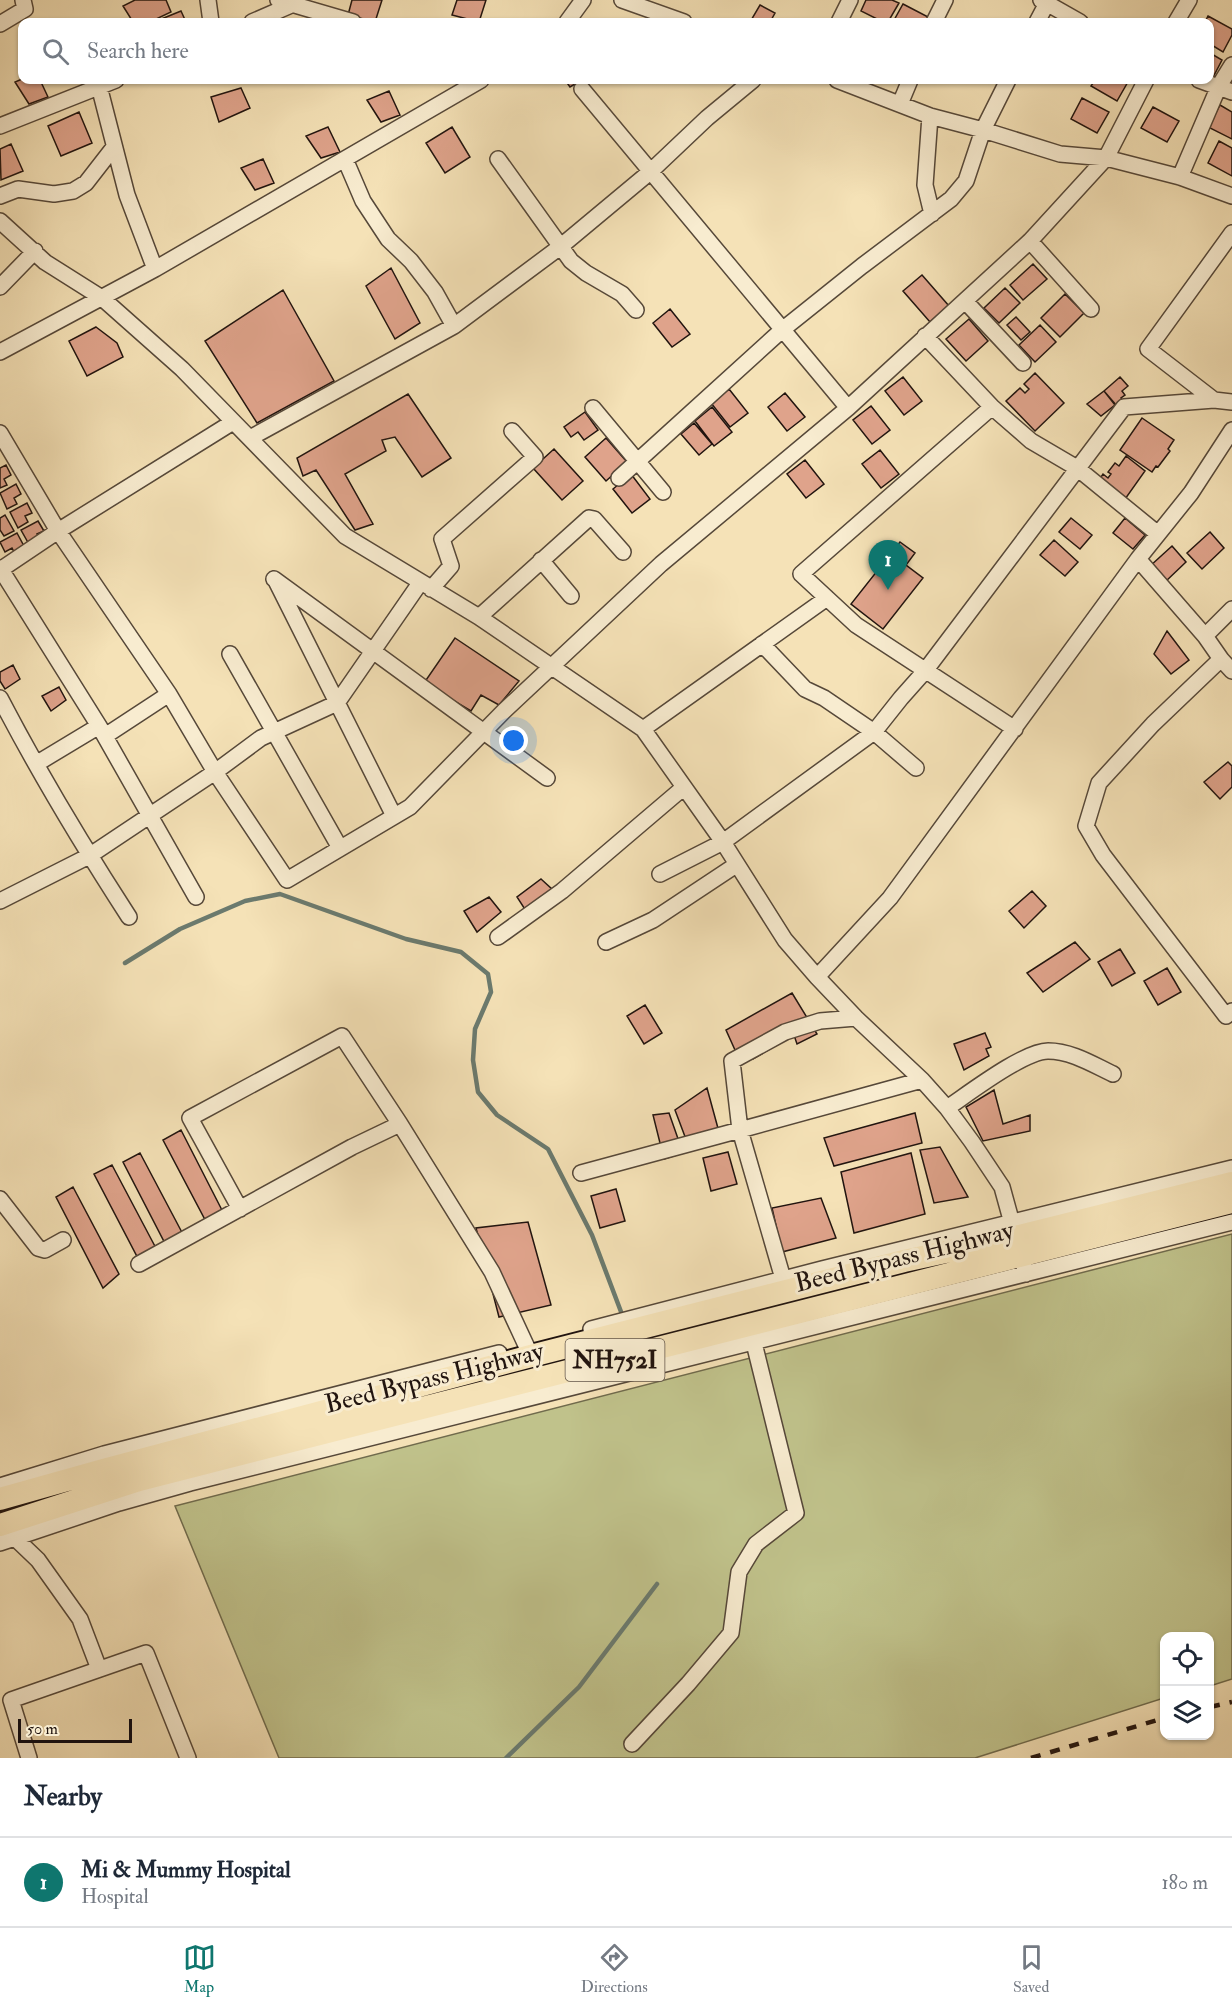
<!DOCTYPE html>
<html lang="en">
<head>
<meta charset="utf-8">
<style>
	:root { --surface:#fff; --page:#f6f6f7; --text:#1f2937; --muted:#747a83; --line:#e0e1e3; --accent:#0f766e }
	body { margin:0; font-family:"IM FELL Double Pica",serif; background:var(--page); color:var(--text) }
	.controls { position:absolute; right:18px; bottom:18px; display:grid; overflow:hidden; border-radius:12px; box-shadow:0 2px 4px #0004 }
	.controls button { width:54px; height:54px; display:grid; place-items:center; padding:0; border:0; border-bottom:2px solid var(--line); background:var(--surface); color:var(--text); font:30px sans-serif }
	.scale { position:absolute; left:18px; bottom:15px; width:114px; box-sizing:border-box; padding-left:6px; border:3px solid #21140f; border-top:0; font-size:16px; line-height:21px; white-space:nowrap; color:#21140f; -webkit-text-stroke:4px #f8ecd0; paint-order:stroke }
	.you { position:absolute; left:514px; top:741px; width:21px; height:21px; margin:-15px; border:4px solid #fff; border-radius:50%; background:#1a73e8; box-shadow:0 0 0 9px #1a73e833 }
	.badge { display:grid; place-items:center; width:39px; height:39px; border-radius:50%; background:var(--accent); color:#fff; font-size:20px; font-weight:700 }
	.pin { position:absolute; translate:-50% -50px; filter:drop-shadow(0 2px 3px #0008) }
	.pin::after { content:''; position:absolute; top:32px; width:21px; height:18px; background:inherit; clip-path:polygon(0 0,100% 0,50% 100%) }
	.list { margin:0; padding:0; list-style:none }
	h2 { display:flex; justify-content:space-between; align-items:center; height:78px; margin:0; padding:0 24px; font-size:26px }
	h2 small { font-size:20px; font-weight:400; color:var(--muted) }
	.list li { display:grid; grid-template-columns:39px 1fr auto; gap:18px; align-items:center; box-sizing:border-box; height:90px; padding:0 24px; border-top:2px solid var(--line) }
	.list b { display:block; font-size:22px; white-space:nowrap }
	.list p { margin:0; font-size:20px; white-space:nowrap; color:var(--muted) }
	.list em { font-size:20px; font-style:normal; color:var(--muted) }
	.icon { flex:none; width:33px; height:33px; fill:none; stroke:currentColor; stroke-width:2; stroke-linecap:round; stroke-linejoin:round }
	.map { position:relative; flex:none; width:1232px; height:1758px; overflow:hidden }
	.search { position:absolute; background:var(--surface); box-shadow:0 2px 4px #0004; left:18px; right:18px; top:18px; height:66px; display:flex; align-items:center; gap:15px; box-sizing:border-box; padding:0 21px; border-radius:12px; color:var(--muted); font-size:22px }
	.sheet { height:168px; background:var(--surface) }
	nav { display:flex; justify-content:space-around; align-items:center; box-sizing:border-box; height:84px; border-top:2px solid var(--line); background:var(--surface); font-size:16px; color:var(--muted) }
	nav a { display:grid; justify-items:center; gap:3px }
	nav .on { color:var(--accent) }
	.map>svg:first-child { display:block }
</style>
</head>
<body>
<div class="map">
<svg width="1232" height="1758" viewBox="0 0 1232 1758">
	<rect width="100%" height="100%" fill="#f5e2b7"/>
	<filter id="stains"><feTurbulence type="fractalNoise" baseFrequency=".00333" numOctaves="4"/><feColorMatrix values="0 0 0 0 .2 0 0 0 0 .09 0 0 0 0 .02 0 0 0 .5 -.17"/></filter>
	<radialGradient id="worn" r=".72"><stop offset=".6" stop-color="#630" stop-opacity="0"/><stop offset="1" stop-color="#630" stop-opacity=".3"/></radialGradient>
	<!-- green -->
	<path fill="#c0c28b" stroke="#706b4d" stroke-width="1.5" d="M1232,1234V1679L1210,1686V1636H1164V1698L975,1758H279L175,1506Z"/>
	<g fill="none" stroke-linecap="round" stroke-linejoin="round">
		<!-- stream -->
		<path stroke="#6b7a6e" stroke-width="4.5" d="M125,963L180,929L245,901L280,894L406,939L461,952L488,974L491,992L475,1029L473,1060L478,1092L497,1115L548,1149L592,1235L623,1317
			M506,1758L579,1687L657,1584"/>
	</g>
	<!-- building -->
	<path fill="#dfa38b" stroke="#21140f" stroke-width="1.5" d="M135,0H166L171,12L150,22H133L123,6Z
		M352,0H382L375,22L348,15Z
		M457,0H486L479,22L452,15Z
		M866,0H892L899,3L888,22H883L861,11Z
		M903,4L930,18L927,22H893Z
		M760,5L775,13L770,22H750Z
		M181,11L186,22H160L159,20Z
		M1208,16L1232,29V35L1223,52L1210,44V22H1205Z
		M1210,53L1222,60L1211,81L1210,80Z
		M22,79L40,80L48,97L29,104L15,82Z
		M565,80H582L570,87Z
		M1095,80H1129L1117,101L1091,86Z
		M241,88L250,108L219,122L211,97Z
		M389,91L400,115L381,122L367,100Z
		M1082,98L1109,112L1097,133L1071,119Z
		M1220,105L1232,112V139L1208,127Z
		M1153,107L1179,121L1167,142L1141,128Z
		M79,112L92,143L61,156L48,126Z
		M328,127L340,152L321,158L306,136Z
		M452,127L470,157L445,173L426,143Z
		M1219,141L1232,148V176L1208,163Z
		M11,144L23,171L1,180L0,149Z
		M263,159L274,183L255,190L241,168Z
		M1033,264L1047,279L1023,300L1010,285Z
		M391,268L420,323L395,339L366,286Z
		M922,275L949,306L930,322L903,291Z
		M1005,288L1020,303L999,323L984,308Z
		M283,290L334,381L257,423L205,341Z
		M1065,294L1084,313L1060,337L1041,318Z
		M670,309L690,334L672,347L653,323Z
		M1016,317L1030,332L1021,340L1007,325Z
		M969,319L988,341L966,361L946,339Z
		M1040,325L1056,342L1035,362L1019,345Z
		M96,327L117,343L123,357L87,376L69,341Z
		M1035,373L1064,403L1035,431L1006,401L1020,388L1025,393L1029,389L1024,384Z
		M903,377L922,401L904,415L885,391Z
		M1120,377L1128,386L1122,391L1125,395L1121,398L1123,401L1117,406L1104,391Z
		M729,389L748,413L730,427L711,403Z
		M1104,391L1115,405L1101,416L1087,404Z
		M785,393L805,417L787,431L768,407Z
		M408,394L451,458L422,477L395,437L382,440L386,451L345,474L373,524L355,530L316,470L303,476L297,458Z
		M871,406L890,430L872,444L853,420Z
		M712,407L732,432L714,446L695,421Z
		M585,412L598,430L584,440L578,432L571,437L564,427Z
		M1142,418L1174,440L1168,449L1170,451L1158,467L1156,466L1152,472L1120,450Z
		M694,423L712,444L699,455L681,434Z
		M606,438L627,462L606,481L585,457Z
		M554,449L583,481L562,500L533,468Z
		M880,450L899,474L881,488L862,464Z
		M1126,456L1145,471L1123,502L1097,483L1103,474L1108,478L1111,474L1108,472L1115,463L1119,466Z
		M805,460L824,484L806,498L787,474Z
		M6,465L11,475L4,479L7,485L0,488V468Z
		M631,474L650,499L632,513L613,489Z
		M16,484L21,494L14,498L17,504L7,509L0,493Z
		M27,503L32,513L25,516L28,522L18,528L10,512Z
		M5,515L14,531L4,536L0,530V518Z
		M1071,518L1092,535L1080,549L1059,532Z
		M1125,518L1145,535L1133,549L1113,533Z
		M38,521L44,531L37,534L40,540L30,546L21,530Z
		M1210,532L1224,548L1202,569L1187,553Z
		M17,533L25,548L15,554L12,548L5,552L0,542Z
		M1054,540L1078,562L1065,576L1040,555Z
		M900,542L915,553L906,565L923,578L883,629L851,604Z
		M1172,546L1186,562L1164,583L1149,567Z
		M1167,631L1189,660L1171,674L1154,654Z
		M455,638L519,681L499,705L481,695L471,711L424,683Z
		M13,665L20,679L5,689L0,681V672Z
		M59,687L66,700L51,711L42,696Z
		M1228,762L1232,766V787L1220,799L1204,782Z
		M541,879L553,890L526,911L517,897Z
		M1032,891L1046,906L1024,928L1009,911Z
		M489,897L501,912L477,932L464,911Z
		M1075,942L1090,959L1043,992L1027,973Z
		M1120,949L1135,973L1112,986L1098,962Z
		M1167,968L1181,992L1158,1005L1144,981Z
		M792,993L817,1034L797,1044L794,1035L753,1059L735,1050L726,1030Z
		M645,1005L662,1033L644,1044L627,1016Z
		M985,1033L991,1047L986,1049L989,1056L964,1070L954,1044Z
		M707,1088L722,1143L690,1150L675,1110Z
		M994,1090L1003,1124L1030,1115V1131L983,1141L966,1107Z
		M669,1113L683,1153L664,1159L653,1115Z
		M915,1113L922,1143L834,1166L824,1138Z
		M181,1130L226,1218L211,1231L163,1140Z
		M940,1147L968,1197L934,1203L920,1150Z
		M728,1152L737,1184L711,1191L703,1158Z
		M140,1153L186,1240L170,1253L123,1162Z
		M911,1153L925,1214L854,1233L841,1172Z
		M112,1165L158,1252L142,1266L94,1174Z
		M73,1187L119,1274L103,1288L56,1197Z
		M616,1189L625,1221L600,1228L591,1196Z
		M821,1198L836,1238L782,1252L772,1208Z
		M528,1222L551,1305L499,1317L476,1228Z"/>
	<g fill="none" stroke-linecap="round" stroke-linejoin="round">
		<defs>
			<path id="minor" d="M208,0L211,22
				M278,0L353,22
				M622,0L684,22
				M1041,0L1080,22
				M252,22L291,5
				M567,22L583,0
				M839,22L850,0
				M934,22L945,0
				M1037,22L1047,3
				M1176,22L1189,0
				M0,24L25,9L23,0
				M837,80L930,116L983,130L1060,154L1106,158L1180,177L1232,196
				M1199,80L1232,92
				M99,86L127,195L155,269
				M582,89L848,408
				M900,104L910,80
				M930,116L925,185L932,214
				M0,126L116,80
				M345,159L363,201L388,239L411,261L435,292L454,326
				M498,159L571,261L586,273L622,294L636,310
				M1180,177L1219,86L1232,65
				M0,196L18,189L54,194L73,191L86,183L114,147
				M0,221L45,262L102,298L182,369L345,536L479,617L643,729L723,842L785,940L817,977L856,1018L922,1080L947,1108L972,1142L1002,1187L1026,1274
				M1030,241L1091,309
				M0,287L35,251
				M965,301L1023,363
				M925,336L992,407L1031,441L1077,468L1158,534
				M0,352L155,269L481,80
				M1214,400L1148,349L1232,233
				M992,407L801,574L856,625L1015,729
				M593,408L663,492
				M0,433L58,531L169,694L215,772L287,880L410,807L504,711L661,564L848,408L1030,241L1106,158L1146,80
				M250,438L454,326L560,247L650,172L707,118L753,80
				M619,478L782,330L862,266L951,199L966,181L983,130L1008,80
				M1138,559L1205,636L1221,659
				M541,560L571,596
				M0,568L99,726L196,897
				M0,570L58,531L233,422
				M274,579L547,778
				M276,581L394,816
				M431,589L451,566L442,539L535,457L512,431
				M479,617L589,518L594,519L623,552
				M1205,636L1232,609
				M762,644L805,689L824,698L874,732L916,768
				M230,654L340,848
				M1232,671L1221,659L1153,724L1099,783L1086,826L1103,855L1226,1016L1232,1011
				M0,698C39,773 83,846 129,917
				M643,729L827,598
				M105,736L169,694
				M36,764L99,726
				M660,874L723,842L874,732L901,698L925,671L1124,407L1214,400L1232,402
				M0,901L89,856L215,772L261,738L337,703L420,583
				M498,937L562,891L683,788
				M606,942L653,920L736,865
				M817,977L890,898L1138,559L1191,493L1232,430
				M947,1108C968,1094 1024,1051 1048,1051C1071,1051 1092,1064 1113,1074
				M581,1173L740,1130L732,1061L785,1032L820,1021L856,1018
				M0,1199L38,1248L45,1250L63,1240
				M240,1209L190,1118L342,1036L400,1124
				M139,1264L352,1147L400,1124L492,1272L531,1356
				M786,1289L740,1130L922,1080
				M591,1329L822,1269L1232,1168
				M0,1486L104,1454L499,1353
				M15,1538L38,1560L80,1619L99,1669
				M0,1543L119,1503L190,1483L1232,1222
				M632,1744L688,1684L731,1633L739,1572L756,1544L796,1513L751,1331
				M29,1758L11,1700L146,1653L188,1758"/>
			<path id="highway" d="M0,1499L103,1470L531,1356L904,1261L1015,1237L1232,1183
				M0,1525L139,1480L1232,1202"/>
		</defs>
		<!-- minor casing -->
		<use href="#minor" stroke="#564839" stroke-width="18"/>
		<!-- highway casing -->
		<use href="#highway" stroke="#21140f" stroke-width="26"/>
		<!-- minor -->
		<use href="#minor" stroke="#f8ecd0" stroke-width="15"/>
		<!-- highway -->
		<use href="#highway" stroke="#f5e2b7" stroke-width="22"/>
		<!-- rail -->
		<path stroke="#21140f" stroke-width="4.5" stroke-dasharray="10 10" stroke-linecap="butt" d="M1210,1707L1232,1702
			M1031,1758L1164,1718"/>
	</g>
	<g text-anchor="middle" stroke-width="6" stroke-linejoin="round" paint-order="stroke">
		<!-- shield labels -->
		<rect fill="#f8ecd0" stroke="#625549" stroke-width="1.5" x="565.5" y="1339" width="99" height="42" rx="4.5"/>
		<g font-size="24" font-weight="bold" fill="#21140f">
			<text x="615" y="1368">NH752I</text>
		</g>
		<!-- street labels -->
		<g font-size="26" fill="#21140f" stroke="#f8ecd0">
			<text transform="translate(904 1256) rotate(-14)" y="9">Beed Bypass Highway</text>
			<text transform="translate(434 1377) rotate(-14)" y="9">Beed Bypass Highway</text>
		</g>
	</g>
	<rect width="100%" height="100%" filter="url(#stains)"/>
	<rect width="100%" height="100%" fill="url(#worn)"/>
</svg>
<div class="controls">
<button><svg class="icon" aria-label="locate" viewBox="0 0 24 24"><circle cx="12" cy="12" r="6"/><path d="M12 2v4M12 18v4M2 12h4M18 12h4"/></svg></button>
<button><svg class="icon" aria-label="layers" viewBox="0 0 24 24"><path d="M12 4l9 5-9 5-9-5zM3 14l9 5 9-5"/></svg></button>
</div>
<div class="scale">50 m</div>
<div class="you"></div>
<div class="pin badge" style="left:888px;top:590px">1</div>
<div class="search"><svg class="icon" aria-label="search" viewBox="0 0 24 24"><circle cx="10" cy="10" r="6"/><path d="M15 15l6 6"/></svg>Search here</div>
</div>
<section class="sheet">
<h2>Nearby<small></small></h2>
<ul class="list">
<li><span class="badge">1</span><div><b>Mi &amp; Mummy Hospital</b><p>Hospital</p></div><em>180 m</em></li>
</ul>
</section>
<nav>
<a class="on"><svg class="icon" aria-label="map" viewBox="0 0 24 24"><path d="M3 6l6-2 6 2 6-2v14l-6 2-6-2-6 2zM9 4v14M15 6v14"/></svg>Map</a>
<a><svg class="icon" aria-label="directions" viewBox="0 0 24 24"><path d="M12 3l9 9-9 9-9-9zM9 14v-3h6M13 9l2 2-2 2"/></svg>Directions</a>
<a><svg class="icon" aria-label="saved" viewBox="0 0 24 24"><path d="M7 4h10v16l-5-4-5 4z"/></svg>Saved</a>
</nav>
</body>
</html>
